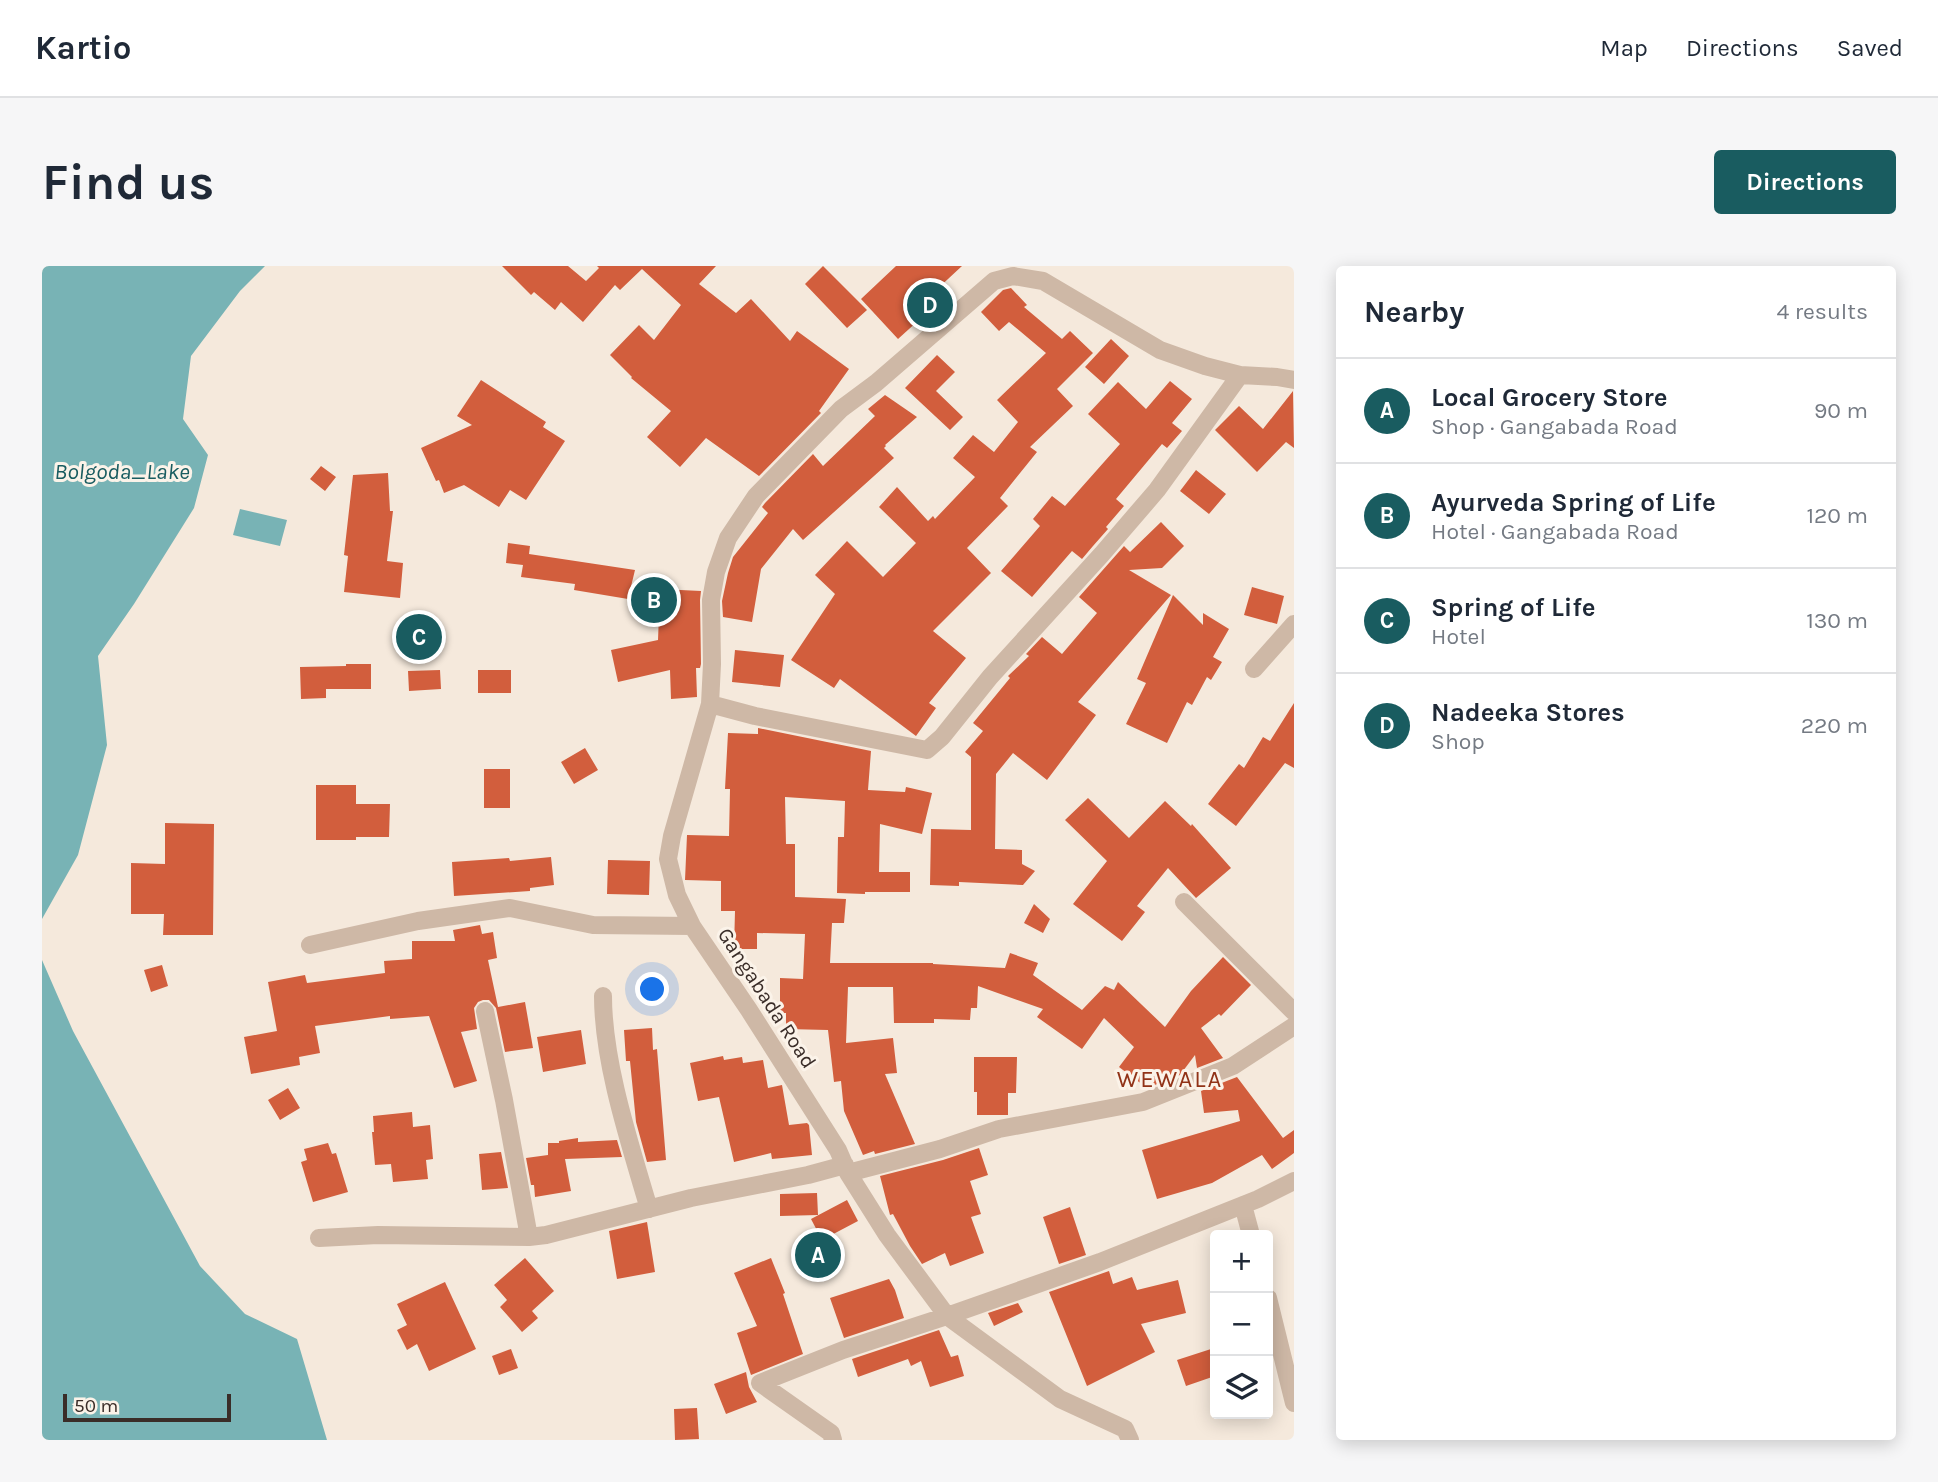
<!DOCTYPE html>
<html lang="en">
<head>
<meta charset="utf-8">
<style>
	:root { --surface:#fff; --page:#f6f6f7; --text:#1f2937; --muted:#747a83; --line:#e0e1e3; --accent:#195c60 }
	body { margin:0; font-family:Karla,sans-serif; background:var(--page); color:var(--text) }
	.controls { position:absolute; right:21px; bottom:21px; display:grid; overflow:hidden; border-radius:7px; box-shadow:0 4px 18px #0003 }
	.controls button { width:63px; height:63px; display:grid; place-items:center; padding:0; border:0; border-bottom:2px solid var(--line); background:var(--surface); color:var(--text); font:35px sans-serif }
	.scale { position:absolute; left:21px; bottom:18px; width:168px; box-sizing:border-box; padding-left:7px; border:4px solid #3a2d28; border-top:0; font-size:19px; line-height:24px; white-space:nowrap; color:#3a2d28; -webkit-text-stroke:5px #fbf3e9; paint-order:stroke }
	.you { position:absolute; left:611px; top:724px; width:24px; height:24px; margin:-18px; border:5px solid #fff; border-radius:50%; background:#1a73e8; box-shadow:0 0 0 10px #1a73e833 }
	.badge { display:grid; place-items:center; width:46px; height:46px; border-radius:50%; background:var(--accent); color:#fff; font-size:23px; font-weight:700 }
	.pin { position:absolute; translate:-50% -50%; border:4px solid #fff; box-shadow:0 2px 7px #0006 }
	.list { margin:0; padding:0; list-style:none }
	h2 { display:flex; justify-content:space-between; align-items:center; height:91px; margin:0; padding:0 28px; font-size:30px }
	h2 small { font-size:23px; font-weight:400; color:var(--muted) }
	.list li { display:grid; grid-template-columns:46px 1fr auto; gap:21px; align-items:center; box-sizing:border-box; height:105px; padding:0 28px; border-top:2px solid var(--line) }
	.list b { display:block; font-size:26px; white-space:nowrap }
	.list p { margin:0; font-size:23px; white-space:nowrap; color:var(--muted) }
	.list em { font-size:23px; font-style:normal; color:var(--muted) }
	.icon { flex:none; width:38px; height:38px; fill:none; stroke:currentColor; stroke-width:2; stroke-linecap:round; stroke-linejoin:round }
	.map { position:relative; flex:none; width:1252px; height:1174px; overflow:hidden; border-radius:7px }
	header { display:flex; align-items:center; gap:42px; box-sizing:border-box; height:98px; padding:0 35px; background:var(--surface); border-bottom:2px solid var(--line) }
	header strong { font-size:33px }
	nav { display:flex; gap:38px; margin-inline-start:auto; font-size:24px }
	.intro { display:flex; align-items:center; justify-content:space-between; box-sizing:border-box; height:168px; padding:0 42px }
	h1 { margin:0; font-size:49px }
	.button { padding:18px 32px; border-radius:7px; background:var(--accent); color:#fff; font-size:24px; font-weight:700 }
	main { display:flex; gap:42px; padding:0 42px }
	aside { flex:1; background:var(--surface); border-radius:7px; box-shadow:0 4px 18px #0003 }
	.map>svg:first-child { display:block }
</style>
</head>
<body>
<header>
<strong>Kartio</strong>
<nav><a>Map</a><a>Directions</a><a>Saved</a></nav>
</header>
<div class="intro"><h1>Find us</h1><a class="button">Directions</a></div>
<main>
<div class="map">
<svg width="1252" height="1174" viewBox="0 0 1252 1174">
	<rect width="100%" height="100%" fill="#f5e9dc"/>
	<!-- water -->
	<path fill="#78b3b5" d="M0,0H223L198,25L149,90L141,153L166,189L152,242L92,338L56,390L65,479L36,589L0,653Z
		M198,243L245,254L238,280L191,269Z
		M0,694L31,765L158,1000L203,1048L255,1073L285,1174H0Z"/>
	<!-- building -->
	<path fill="#d25e3d" d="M460,0H526L544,15L557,2L555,0H674L657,18L694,47L709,33L748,75L755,65L807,103L777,145L779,147L717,210L664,172L638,201L605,171L629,145L589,112L590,111L568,89L597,59L612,74L639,39L600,3L578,24L573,19L541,56L519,36L513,44L492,26L489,29Z
		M781,0L825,44L805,62L763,18Z
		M854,0H920L892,26L899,34L856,73L819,33Z
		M969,22L985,39L982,41L1020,73L1028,65L1051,87L1015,123L1031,140L988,181L995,186L958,232L966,240L925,282L949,307L891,365L924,392L887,437L894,442L874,470L798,413L792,422L749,394L793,328L773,309L805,275L841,311L874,277L837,241L855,221L886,255L891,250L893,253L933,211L911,192L931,169L952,186L976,156L955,134L1004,87L967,56L957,65L939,46L961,24Z
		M1069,73L1087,90L1062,118L1043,101Z
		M895,89L913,106L894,125L921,151L908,164L863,122Z
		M439,114L504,156L501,161L523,175L484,234L468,224L457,241L422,219L402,227L397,214L394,215L379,182L430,159L415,150Z
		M1128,115L1150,133L1130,157L1140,165L1125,182L1120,178L1074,233L1082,240L1064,261L1066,263L1051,280L1040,293L1030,285L990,331L959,305L998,260L991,253L1010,230L1023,240L1078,178L1046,148L1076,116L1104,143Z
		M1251,125L1252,182L1244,176L1215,206L1173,164L1197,140L1221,163Z
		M843,129L875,151L843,179L844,180L842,182L852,192L761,274L751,263L719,303L710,356L681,351L680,335L686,307L691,291L726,247L720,241L723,237L771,188L781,200L833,150L826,143Z
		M279,200L294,211L283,225L268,213Z
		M1154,204L1184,228L1167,248L1138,225Z
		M346,207L348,245H351L345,295L361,297L358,332L302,326L306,290L302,289L311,209Z
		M1119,256L1142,280L1120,302L1087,304L1129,329L1036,436L1054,449L1005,514L971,487L954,508L953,583L980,584V598L993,605L981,619L917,616V620L888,619L889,563L929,564V491L923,486L941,465L931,457L968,412L966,410L987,390L984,388L1000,371L1020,388L1055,347L1037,331L1082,280L1088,286Z
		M466,277L488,280L487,288L593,304L586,333L532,324L533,318L479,311L481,299L464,297Z
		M1210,321L1242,330L1235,358L1202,349Z
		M618,323L659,325L658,334L659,398L658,402H654L655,431L629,433L628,404L576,416L569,384L616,374Z
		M1131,329L1161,359V347L1187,363L1171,391L1180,396L1169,414L1165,411L1150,439L1145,436L1125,477L1084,458L1104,417L1095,413Z
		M693,384L742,389L738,421L690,416Z
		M304,398H329V423H284V432L259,433L258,401L304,400Z
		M398,404L399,423L367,425L366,405Z
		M436,404H469V427H436Z
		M1252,437V502L1243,497L1194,560L1166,538L1197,498L1202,502L1221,471L1228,475Z
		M716,462L829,485L826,524L863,526L864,521L890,527L880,568L838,558L837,606H868V626H823V628L795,627L796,571H802L803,535L743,531L744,578H753V631L804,633L802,657H790L788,697H891V698L963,702L968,687L996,697L991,709L1040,744L1063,720L1072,724L1076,716L1123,761L1149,725L1181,691L1209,719L1179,750L1177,748L1159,762L1181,792L1155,802L1153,789L1138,809L1105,822L1077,801L1092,781L1062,752L1040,783L995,751L1001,743L936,720L935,742H929L928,754L892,753V757H852L851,721H806L804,777L851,772L855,807L843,808L873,878L833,888L832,885L821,889L802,845L799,815L792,816L786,764L744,763V747H738V712L761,713L763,668L715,667V683H692L693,645H679V615L643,614L645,569L687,570L688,523H683L686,467L716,468Z
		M543,482L556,504L532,518L519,496Z
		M442,503H468V542H442Z
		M274,519H314V538H348L347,571H314V574H274Z
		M1046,532L1087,572L1123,535L1149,560L1150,558L1189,602L1154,632L1126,602L1095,640L1103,646L1080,675L1031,638L1065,595L1023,554Z
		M123,557L172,558L171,669H121L122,648H89V597L123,598Z
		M509,591L512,619L488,622V625L412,630L410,596L467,592L468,595Z
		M566,594L608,595L607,629L565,628Z
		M992,638L1008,653L1001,667L982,657Z
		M438,659L440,668L451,666L455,692L446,694L456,741L483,736L491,782L463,786L454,742L447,734H441L436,736L432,742L435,763L419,766L435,815L412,822L387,750L348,753V750L273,760L278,787L257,791L258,799L209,808L202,771L235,765L226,716L263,709L265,717L343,707L342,695L370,693V675H413L411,664Z
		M120,699L126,720L109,726L102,704Z
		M610,762L611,784L615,783L624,894L605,896L594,856L588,795H584L582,764Z
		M539,764L544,798L501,806L495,771Z
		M681,790L682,794L700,791L701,797L721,794L726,822L740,819L747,859L765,857L767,859L770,889L730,893L729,887L692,896L677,831L656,835L648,797Z
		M932,791H975L974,827H966V849H935V826H932Z
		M1195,811L1241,872L1252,864V887L1230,903L1220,889L1170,917L1115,933L1100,884L1198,855L1196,844L1162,847L1159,825Z
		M246,822L258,842L238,854L226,834Z
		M370,846L371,861L388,859L391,893L384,894L386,913L351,916L349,898L333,899L330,866H332L331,850Z
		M536,872V876L575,874L580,891L523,893L529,925L493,931L492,919H489L484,892L506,889V877H517V875Z
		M286,877L290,888L294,887L306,926L271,936L259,896L265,894L262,883Z
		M937,882L946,909L928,915L939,948L929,951L942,987L908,1000L903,987L880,998L868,980L851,948L848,949L838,910L901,894Z
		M459,886L466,922L440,924L437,888Z
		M775,927L776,949L738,950V928Z
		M805,934L816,955L780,974L769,953Z
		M1028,941L1044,989L1017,998L1001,951Z
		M605,956L613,1006L575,1013L567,965Z
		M483,992L512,1025L490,1045L496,1052L480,1066L458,1041L465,1034L452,1019Z
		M729,992L743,1027L741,1028L761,1088L709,1109L695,1067L715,1060L692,1007Z
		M1067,1005L1071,1018L1090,1011L1095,1024L1136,1014L1144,1047L1099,1058L1113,1086L1045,1120L1007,1026Z
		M847,1013L853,1024L862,1052L802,1072L788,1032Z
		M403,1016L434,1083L387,1105L375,1078L365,1084L355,1064L365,1059L355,1038Z
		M976,1037L981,1046L952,1060L946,1047Z
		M897,1064L909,1091L916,1089L922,1110L888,1121L879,1095L869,1100L866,1093L816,1111L810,1093Z
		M469,1083L476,1102L457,1109L450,1090Z
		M1169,1083L1173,1097V1110L1144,1120L1135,1094Z
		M704,1106L707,1121L715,1136L684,1148L672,1118Z
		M655,1142L657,1173L633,1174L632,1143Z"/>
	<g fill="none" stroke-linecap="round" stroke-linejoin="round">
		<!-- street -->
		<path stroke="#ceb8a6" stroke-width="18" d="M1212,403L1252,358
			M668,438L713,450L885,484L900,471L948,411L1060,288L1115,224L1198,109
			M1142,636L1252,746
			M268,679L376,655L468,642L551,659L650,660
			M561,730C561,797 588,878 607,943
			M443,745L462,834L487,971
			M806,907L898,883L957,863L1101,836L1191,800L1252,760
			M1201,939L1209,969
			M277,972L336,969L487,971L504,969L649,932L766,909L803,899
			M1226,1032L1252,1137
			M791,1174L789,1167L718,1117L801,1084L905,1050L1058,996L1216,933L1252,915
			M1088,1174L1083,1163L1018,1133L905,1050L845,969L806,907L796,884L707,744L650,660L635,629L626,593L630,570L668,438L670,398L669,334L674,306L686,272L714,230L799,143L834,117L952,15L971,10L1001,15L1118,84L1163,100L1198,109L1235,111L1252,114"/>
	</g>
	<g text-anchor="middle" stroke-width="6" stroke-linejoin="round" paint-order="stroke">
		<!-- street labels -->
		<g font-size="21" fill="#3a2d28" stroke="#fbf3e9">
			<text transform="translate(725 732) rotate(57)" y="7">Gangabada Road</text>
		</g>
		<!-- water labels -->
		<g font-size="23" font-style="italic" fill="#195c60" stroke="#fbf3e9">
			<text x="80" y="213">Bolgoda_Lake</text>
		</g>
		<!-- quarter labels -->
		<g font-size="24" letter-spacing="2" fill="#913318" stroke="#fbf3e9">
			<text x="1128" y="821">WEWALA</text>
		</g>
	</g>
</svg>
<div class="controls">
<button>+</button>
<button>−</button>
<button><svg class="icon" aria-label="layers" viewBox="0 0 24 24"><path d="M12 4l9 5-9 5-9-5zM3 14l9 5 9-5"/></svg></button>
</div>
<div class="scale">50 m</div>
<div class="you"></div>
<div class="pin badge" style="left:776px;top:989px">A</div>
<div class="pin badge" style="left:612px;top:334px">B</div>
<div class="pin badge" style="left:377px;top:371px">C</div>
<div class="pin badge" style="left:888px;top:39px">D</div>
</div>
<aside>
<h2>Nearby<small>4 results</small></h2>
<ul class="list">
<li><span class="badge">A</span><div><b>Local Grocery Store</b><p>Shop · Gangabada Road</p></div><em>90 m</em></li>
<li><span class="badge">B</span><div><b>Ayurveda Spring of Life</b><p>Hotel · Gangabada Road</p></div><em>120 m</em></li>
<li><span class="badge">C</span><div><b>Spring of Life</b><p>Hotel</p></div><em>130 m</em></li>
<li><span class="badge">D</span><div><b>Nadeeka Stores</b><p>Shop</p></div><em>220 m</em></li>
</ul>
</aside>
</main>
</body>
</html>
